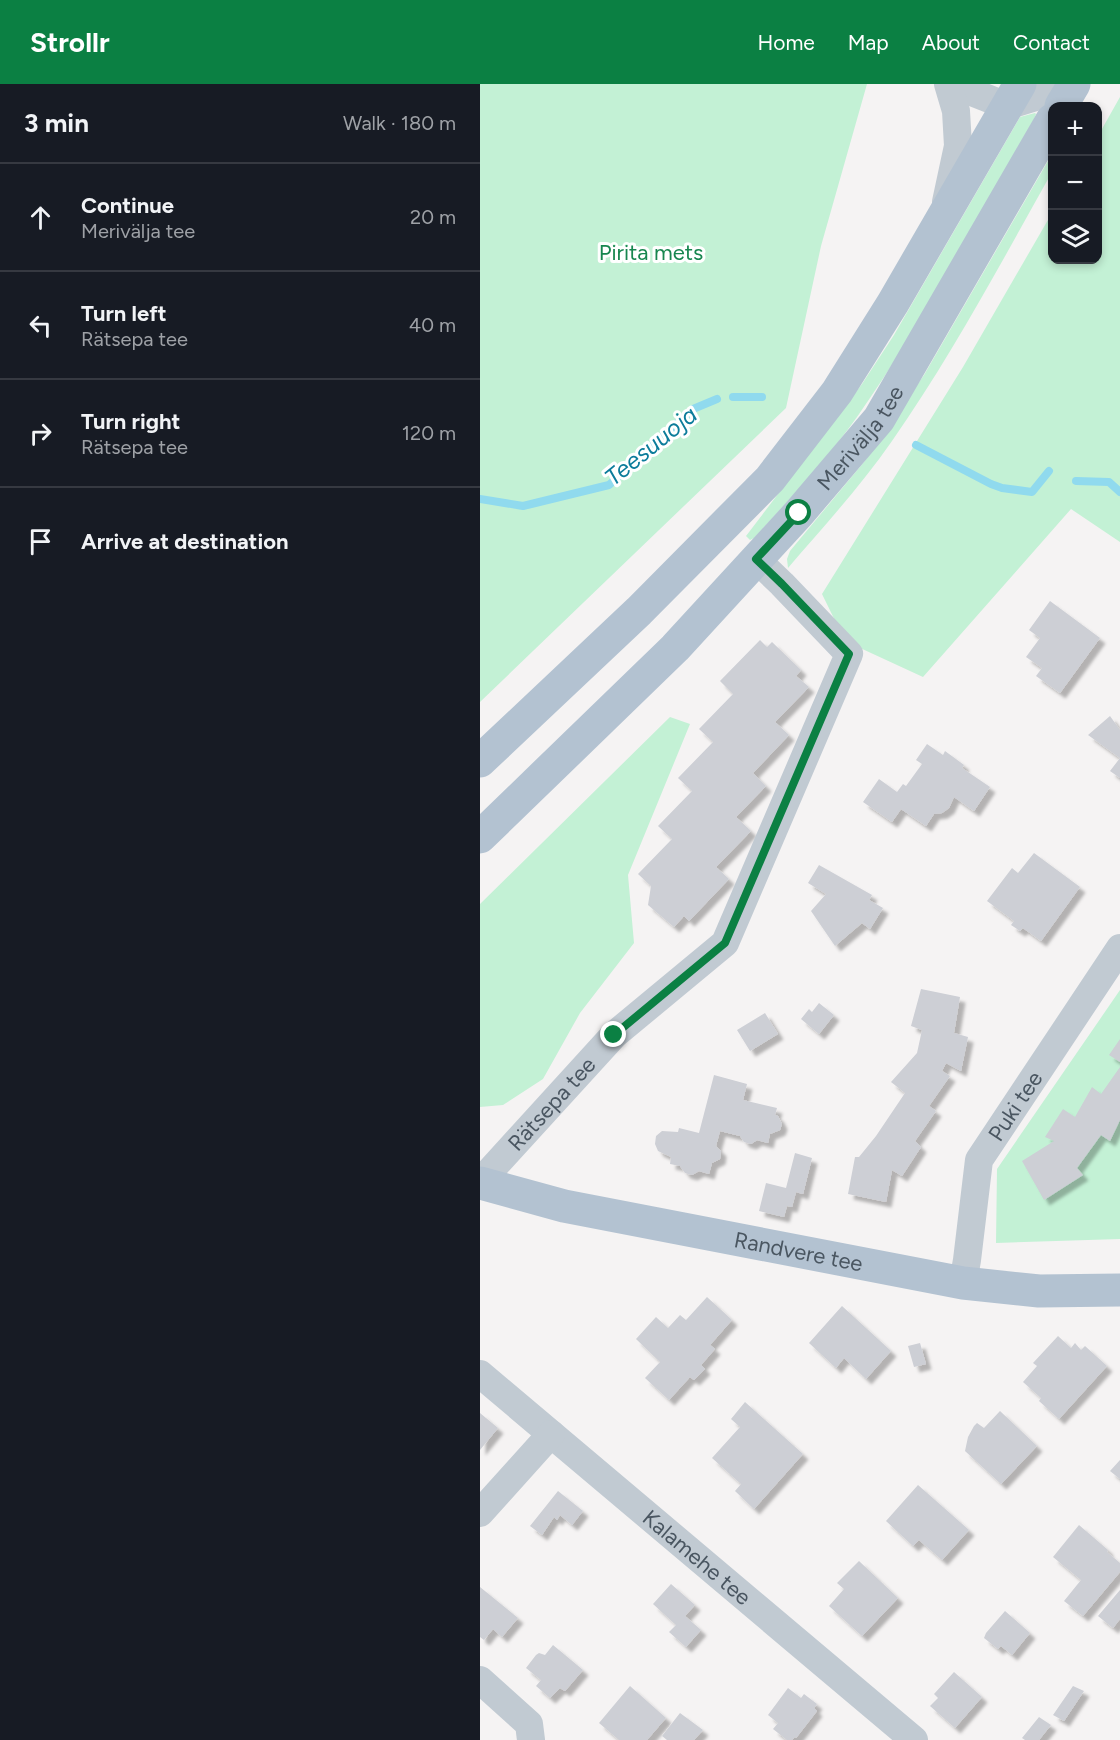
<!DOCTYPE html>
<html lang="en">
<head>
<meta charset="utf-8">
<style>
	:root { --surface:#171b24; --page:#20242c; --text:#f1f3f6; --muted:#9ea1a6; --line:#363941; --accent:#0b8043 }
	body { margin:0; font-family:Figtree,sans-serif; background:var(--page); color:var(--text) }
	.controls { position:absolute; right:18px; top:18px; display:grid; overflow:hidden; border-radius:12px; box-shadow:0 3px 9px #0003 }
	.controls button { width:54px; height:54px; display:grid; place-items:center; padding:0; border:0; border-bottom:2px solid var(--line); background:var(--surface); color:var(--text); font:30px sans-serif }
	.stop { position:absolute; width:18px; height:18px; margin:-14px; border:4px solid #0b8043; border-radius:50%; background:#fff }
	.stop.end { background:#0b8043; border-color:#fff; box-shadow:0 2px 6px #0008 }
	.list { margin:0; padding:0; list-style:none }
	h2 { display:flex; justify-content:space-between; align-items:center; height:78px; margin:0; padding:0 24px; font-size:26px }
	h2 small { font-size:20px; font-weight:400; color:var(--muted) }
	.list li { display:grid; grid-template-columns:39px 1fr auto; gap:18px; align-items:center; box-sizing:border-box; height:108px; padding:0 24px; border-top:2px solid var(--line) }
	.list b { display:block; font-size:22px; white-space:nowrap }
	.list p { margin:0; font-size:20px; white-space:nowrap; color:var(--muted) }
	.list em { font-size:20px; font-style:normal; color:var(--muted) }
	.icon { flex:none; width:33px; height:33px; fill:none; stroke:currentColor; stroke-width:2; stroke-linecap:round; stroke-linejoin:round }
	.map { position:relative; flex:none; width:640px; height:1656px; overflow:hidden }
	header { display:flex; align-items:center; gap:36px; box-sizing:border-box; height:84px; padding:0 30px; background:var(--accent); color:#fff }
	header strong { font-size:28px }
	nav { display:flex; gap:33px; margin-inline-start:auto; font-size:21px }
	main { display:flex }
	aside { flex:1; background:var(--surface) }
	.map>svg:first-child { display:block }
</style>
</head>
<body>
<header>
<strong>Strollr</strong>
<nav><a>Home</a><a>Map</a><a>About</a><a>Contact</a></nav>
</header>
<main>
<aside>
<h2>3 min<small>Walk · 180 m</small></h2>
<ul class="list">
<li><svg class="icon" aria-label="ahead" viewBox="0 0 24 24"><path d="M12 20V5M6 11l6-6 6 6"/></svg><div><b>Continue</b><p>Merivälja tee</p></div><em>20 m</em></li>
<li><svg class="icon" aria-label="left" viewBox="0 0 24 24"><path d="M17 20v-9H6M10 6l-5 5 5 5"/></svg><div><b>Turn left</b><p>Rätsepa tee</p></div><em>40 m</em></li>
<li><svg class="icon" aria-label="right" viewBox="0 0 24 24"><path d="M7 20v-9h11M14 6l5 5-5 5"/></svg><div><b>Turn right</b><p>Rätsepa tee</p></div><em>120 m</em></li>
<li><svg class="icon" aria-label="arrive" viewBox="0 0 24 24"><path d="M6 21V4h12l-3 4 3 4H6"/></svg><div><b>Arrive at destination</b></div></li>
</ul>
</aside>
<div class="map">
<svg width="640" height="1656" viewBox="0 0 640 1656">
	<defs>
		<filter id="shadow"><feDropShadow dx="5.5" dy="5.5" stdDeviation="1.5" flood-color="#0004"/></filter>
	</defs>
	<rect width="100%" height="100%" fill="#f5f3f3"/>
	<!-- green -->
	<path fill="#c3f1d5" d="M0,0H387L341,162L306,324L0,618Z
		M640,13V458L591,425L443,593L365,557L342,510L483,283L572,129V176H618V52Z
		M555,29L556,30L554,35C497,135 443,239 377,333C346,376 310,415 274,454L270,456L266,452L382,300L414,251L540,33Z
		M572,70V88C521,179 472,271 412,357C381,402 343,443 308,484L307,475L310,467L384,378L444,291Z
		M190,633L210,640L148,791L154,859L100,929L63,995L23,1021L0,1023V820Z
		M640,906V1155L516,1159L517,1085Z"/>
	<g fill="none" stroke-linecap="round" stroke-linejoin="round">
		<!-- stream -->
		<path stroke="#90daee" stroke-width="8" d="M253,313H282
			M436,361L511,400L522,404L552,408L569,387
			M596,397L629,398L640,408
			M0,415L43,422L129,401L213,325L237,315"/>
	</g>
	<!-- building -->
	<path fill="#cdcfd5" filter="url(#shadow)" d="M570,517L620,554L580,609L556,592L562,584L546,573L560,554L549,546Z
		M280,556L287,563L292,558L321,586L316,592L329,603L295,638L309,651L273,689L286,702L256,733L271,747L236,783L249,795L209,837L204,832L194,843L168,821L171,802L158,790L192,755L178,742L212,707L198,694L233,658L219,645L253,610L240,597Z
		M630,632L640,646V694L630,687L640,674L608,651Z
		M447,660L463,671L465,667L484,681L482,684L510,703L494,727L474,713L469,724L462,729L454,730L446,742L421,725L412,738L383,718L399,695L417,708L423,700L426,702L442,680L436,676Z
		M554,769L600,803L561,857L543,844L540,847L531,841L534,837L507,817L532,784L538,789Z
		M339,781L392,811L389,816L403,824L390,845L382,839L355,862L331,827L346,810L328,799Z
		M441,905L480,913L474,949L488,953L481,987L466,979L462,987L470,992L449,1022L456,1027L435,1057L441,1063L422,1092L412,1086L406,1118L368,1110L375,1073H379L396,1052L425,1009L411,998L437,969L442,946L431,942Z
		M339,919L354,931L339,950L321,935L329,925L332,928Z
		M285,929L298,950L270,967L257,946Z
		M640,955V978L629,971Z
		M640,983V1036L630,1057L621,1051L597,1084L603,1091L564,1116L542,1077L574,1057L565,1053L583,1025L595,1033L612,1003L621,1010Z
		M234,991L267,1000L263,1016L297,1024L295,1031L298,1032L302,1040L300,1046L290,1050L288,1059L277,1056L271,1060L264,1058L260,1052L240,1047L236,1062L241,1067L240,1075L232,1079L229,1090L219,1087L212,1091L205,1089L200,1082L190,1080L191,1073L178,1067L175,1060L176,1052L182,1047L198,1048L199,1044L219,1049Z
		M315,1069L332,1074L323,1110L316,1108L312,1123L307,1122L304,1133L279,1127L286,1099L306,1104Z
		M227,1213L252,1236L230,1261L235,1265L221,1281L225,1285L214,1296L210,1293L189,1316L165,1294L180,1278L156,1255L176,1233L188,1244L200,1231L206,1236Z
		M362,1222L411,1267L386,1295L364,1274L356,1284L329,1259Z
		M578,1252L591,1264L595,1259L601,1266L605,1262L627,1282L579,1335L559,1317L561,1314L543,1298L557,1282L553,1279Z
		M440,1259L446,1280L434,1283L428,1262Z
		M265,1318L323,1370L274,1425L255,1407L261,1400L232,1374L260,1343L251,1335Z
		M520,1327L557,1362L521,1400L485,1367L488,1353L494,1342L497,1339L504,1344Z
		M0,1329L18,1344L0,1366Z
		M640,1376V1395L630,1387Z
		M438,1401L489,1446L462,1476L439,1456L433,1462L406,1437Z
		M78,1407L103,1427L92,1441L80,1431L77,1436L74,1433L62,1451L50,1442Z
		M599,1441L628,1466L627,1468L640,1479V1488L603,1532L584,1517L601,1496L573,1473Z
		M379,1477L418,1514L382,1552L349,1522L364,1505L357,1499Z
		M191,1500L215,1521L205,1532L221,1546L206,1563L189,1548L196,1541L173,1520Z
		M0,1503L38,1534L22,1553L13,1545L4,1556L0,1553Z
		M640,1506V1535L633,1544L618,1532Z
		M525,1527L550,1549L532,1571L521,1562L518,1565L504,1554L506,1549Z
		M73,1561L103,1586L85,1607L80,1604L70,1614L56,1602L61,1596L46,1584L56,1571L59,1569L65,1571Z
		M474,1588L502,1613L475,1644L450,1622L458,1614L454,1610Z
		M150,1602L186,1634L167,1656H139L119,1639Z
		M593,1602L604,1607L584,1637L573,1631Z
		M308,1604L321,1614L324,1610L337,1620L334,1624L337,1627L316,1654L315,1653L312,1656H307L293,1645L298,1639L288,1631Z
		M200,1629L223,1646L214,1656H187L182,1652Z
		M559,1633L571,1641L559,1656H545L542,1654Z"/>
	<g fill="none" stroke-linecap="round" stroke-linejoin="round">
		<!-- minor -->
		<g stroke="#c1cad2" stroke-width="28">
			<path d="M481,0L484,5L527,22L556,13L585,0"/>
			<path d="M466,118L478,62L476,27L468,0"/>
			<path id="s1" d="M0,1098L134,951L245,859L369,570L302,500L276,475"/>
			<path id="s2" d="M483,1199L487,1176L499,1076L640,864"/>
			<path id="s3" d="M0,1290L434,1656"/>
			<path d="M0,1429L71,1350"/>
			<path d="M0,1596L49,1640L51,1656"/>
		</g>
		<!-- major -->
		<g stroke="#b3c2d1" stroke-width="33">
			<path d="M581,22L594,0"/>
			<path d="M0,677L159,527L290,395L357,308L413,219L540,0"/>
			<path id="s4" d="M0,753L195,564L319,429L399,335L572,36"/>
			<path id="s5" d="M0,1099L84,1122L483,1199L559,1207L640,1206"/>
		</g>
	</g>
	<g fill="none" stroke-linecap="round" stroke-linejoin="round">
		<!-- route -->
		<path stroke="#0b8043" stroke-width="8" d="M134,951L245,859L369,570L302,500L276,475L319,429"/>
	</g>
	<g text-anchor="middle" stroke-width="6" stroke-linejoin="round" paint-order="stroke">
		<!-- park labels -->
		<g font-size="22" fill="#17864f" stroke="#fff">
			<text x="171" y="176">Pirita mets</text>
		</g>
		<!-- street labels -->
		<g font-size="22" fill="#4a5661" stroke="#fff">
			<text dy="8" stroke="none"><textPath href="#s4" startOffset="552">Merivälja tee</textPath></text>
			<text dy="8" stroke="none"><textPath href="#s1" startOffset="106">Rätsepa tee</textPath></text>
			<text dy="8" stroke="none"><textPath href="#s2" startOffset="189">Puki tee</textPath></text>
			<text dy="8" stroke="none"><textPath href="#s5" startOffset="326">Randvere tee</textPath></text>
			<text dy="8" stroke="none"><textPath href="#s3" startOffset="284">Kalamehe tee</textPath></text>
		</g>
		<!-- water labels -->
		<g font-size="24" font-style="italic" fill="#0c7c9b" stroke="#fff">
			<text transform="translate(171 362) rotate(-39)" y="8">Teesuuoja</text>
		</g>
	</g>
</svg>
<div class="controls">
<button>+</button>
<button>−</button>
<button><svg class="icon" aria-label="layers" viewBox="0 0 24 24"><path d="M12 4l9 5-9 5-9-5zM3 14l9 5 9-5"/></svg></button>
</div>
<div class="stop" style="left:319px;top:429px"></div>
<div class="stop end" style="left:134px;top:951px"></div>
</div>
</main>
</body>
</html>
